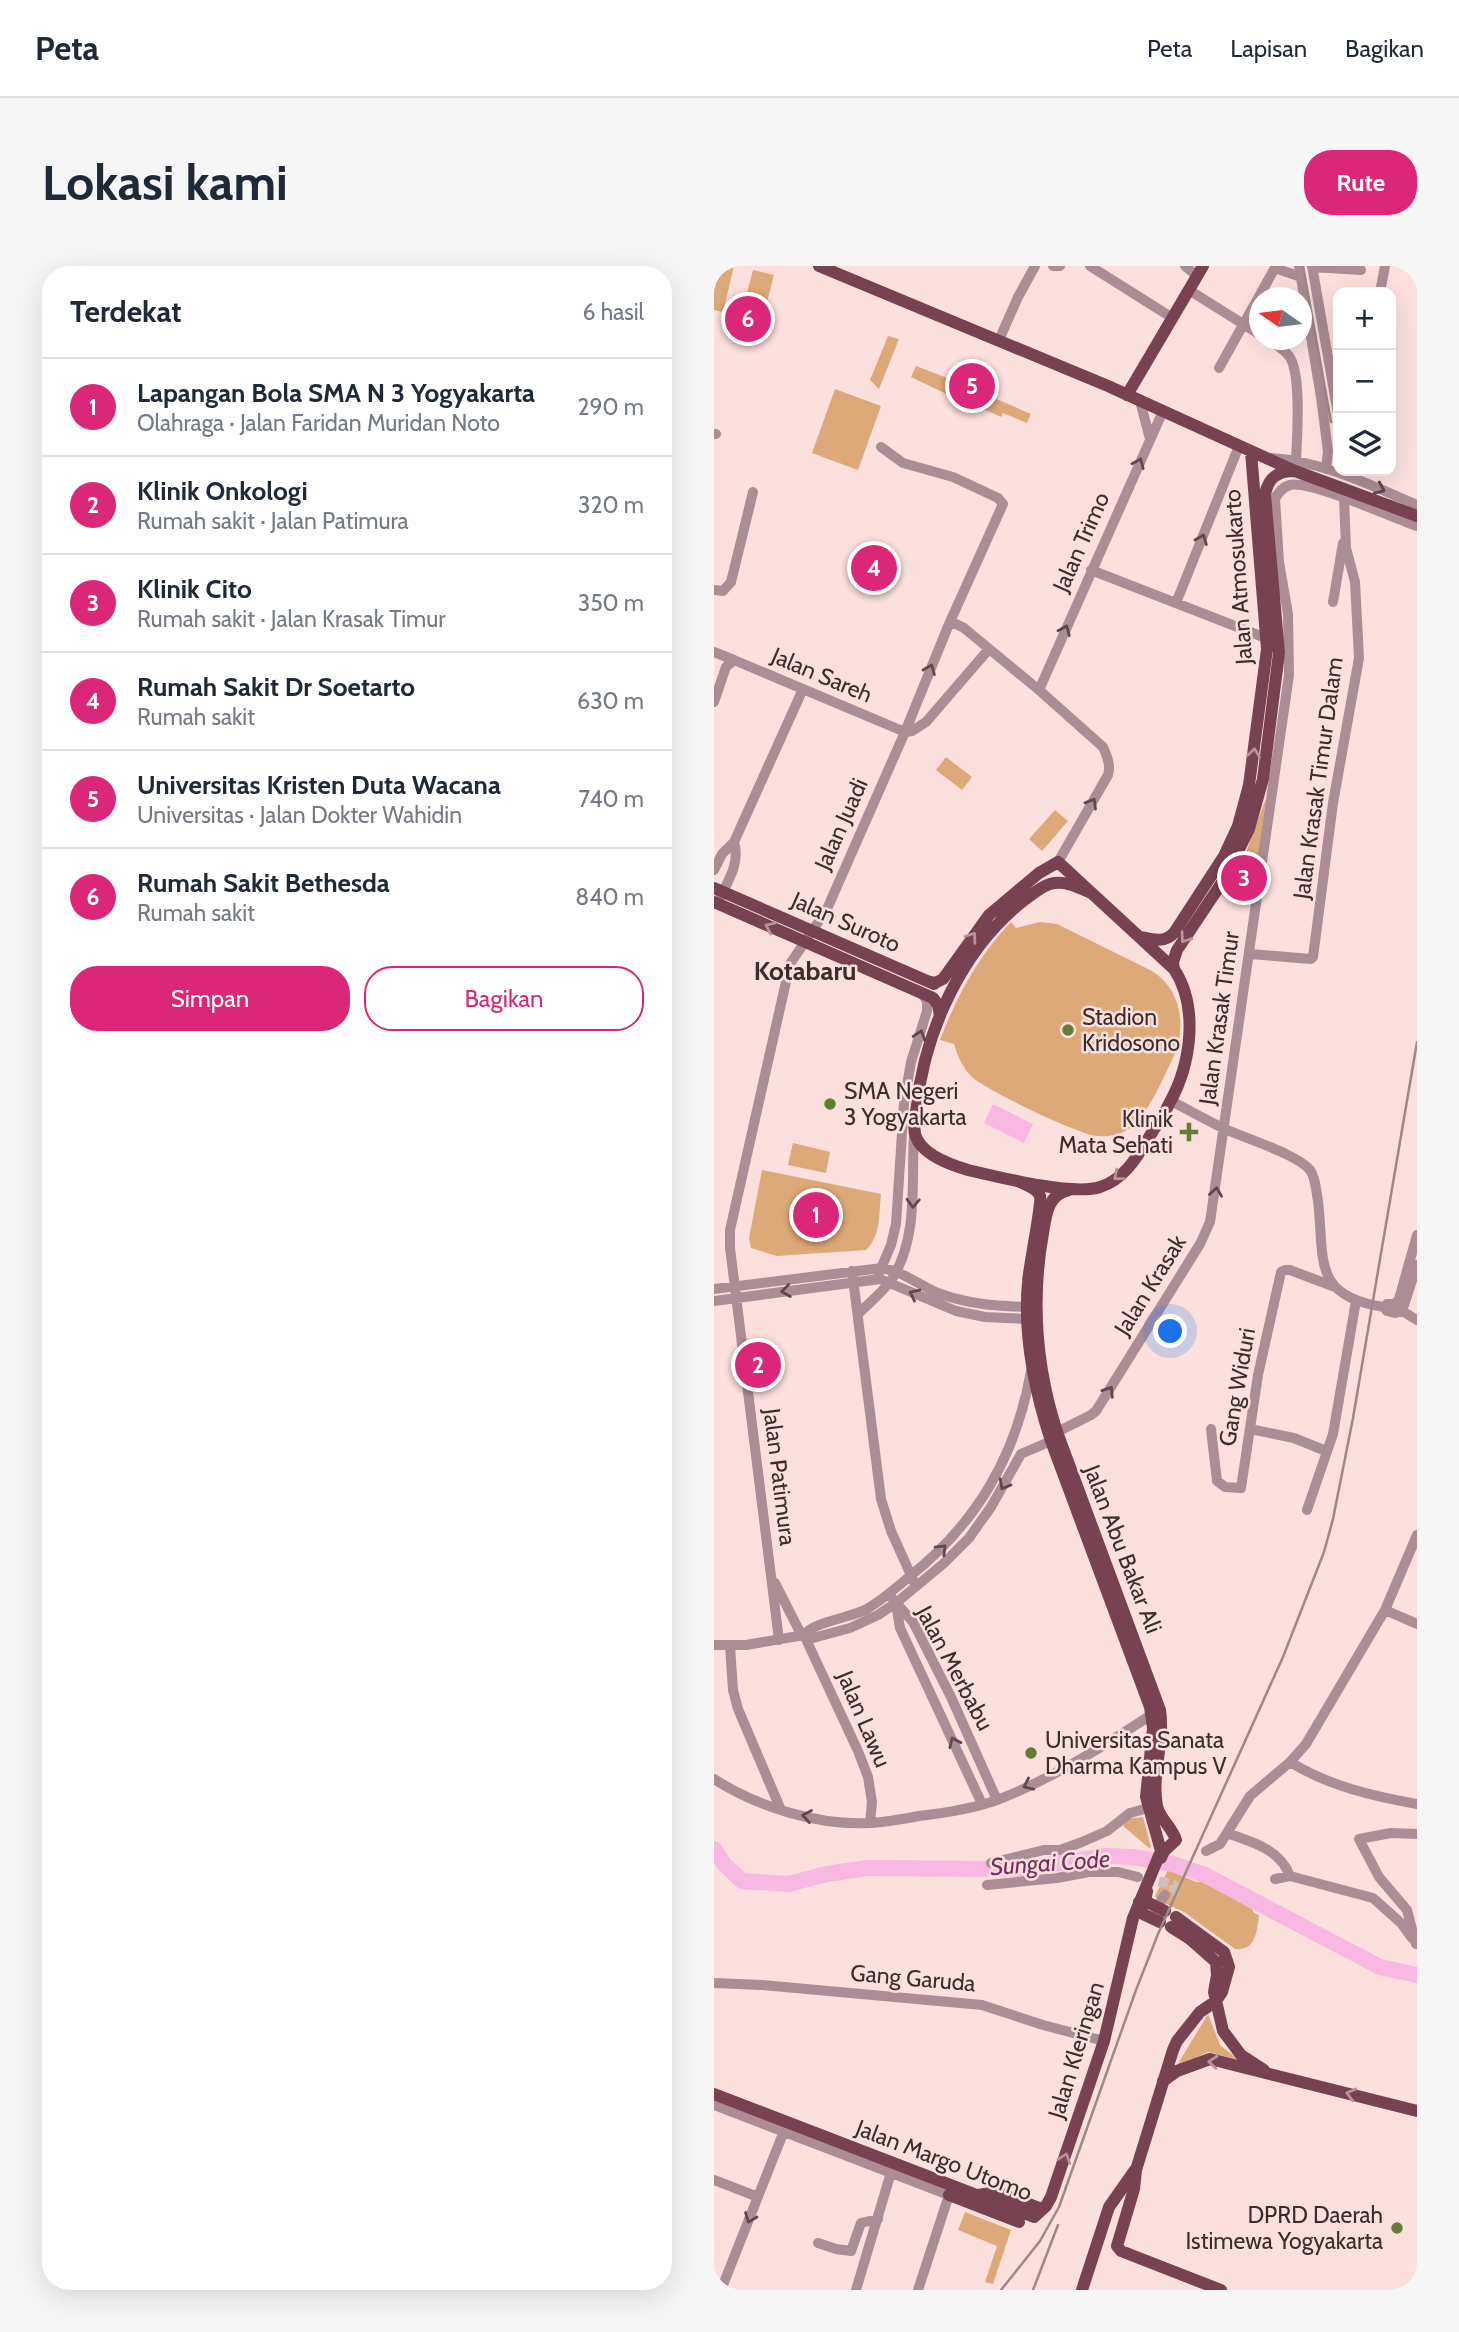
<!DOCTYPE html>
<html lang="id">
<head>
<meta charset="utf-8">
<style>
	:root { --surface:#fff; --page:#f6f6f7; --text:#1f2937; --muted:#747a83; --line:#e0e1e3; --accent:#db2777 }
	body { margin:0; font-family:Cabin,sans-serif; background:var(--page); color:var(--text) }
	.controls { position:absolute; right:21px; top:21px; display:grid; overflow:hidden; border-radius:14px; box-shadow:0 7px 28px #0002 }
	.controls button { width:63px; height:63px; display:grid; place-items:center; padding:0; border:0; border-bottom:2px solid var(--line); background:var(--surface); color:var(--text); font:35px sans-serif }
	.compass { position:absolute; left:535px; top:21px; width:63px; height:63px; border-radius:50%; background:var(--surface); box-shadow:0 7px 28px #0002; rotate:284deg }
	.you { position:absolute; left:457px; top:1066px; width:24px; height:24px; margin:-18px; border:5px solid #fff; border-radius:50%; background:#1a73e8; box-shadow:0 0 0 10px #1a73e833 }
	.badge { display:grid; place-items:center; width:46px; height:46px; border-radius:50%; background:var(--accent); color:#fff; font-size:23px; font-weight:700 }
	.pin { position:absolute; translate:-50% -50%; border:4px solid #fff; box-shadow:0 2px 7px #0006 }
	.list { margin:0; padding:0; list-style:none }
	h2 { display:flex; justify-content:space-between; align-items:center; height:91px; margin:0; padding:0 28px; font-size:30px }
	h2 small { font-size:23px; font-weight:400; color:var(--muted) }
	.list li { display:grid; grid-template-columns:46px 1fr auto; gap:21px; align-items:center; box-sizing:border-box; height:98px; padding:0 28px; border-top:2px solid var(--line) }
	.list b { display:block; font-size:26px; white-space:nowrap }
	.list p { margin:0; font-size:23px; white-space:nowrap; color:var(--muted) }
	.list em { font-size:23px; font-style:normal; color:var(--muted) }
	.actions { display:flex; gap:14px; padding:21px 28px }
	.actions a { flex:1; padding:16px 0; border:2px solid var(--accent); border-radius:28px; text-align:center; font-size:24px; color:var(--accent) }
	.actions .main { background:var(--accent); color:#fff }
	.icon { flex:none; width:38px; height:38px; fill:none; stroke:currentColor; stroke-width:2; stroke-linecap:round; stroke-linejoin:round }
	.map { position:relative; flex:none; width:703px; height:2024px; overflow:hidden; border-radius:28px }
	header { display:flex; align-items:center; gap:42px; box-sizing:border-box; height:98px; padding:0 35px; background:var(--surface); border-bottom:2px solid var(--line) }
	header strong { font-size:33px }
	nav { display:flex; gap:38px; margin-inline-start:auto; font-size:24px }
	.intro { display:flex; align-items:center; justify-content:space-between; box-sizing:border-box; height:168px; padding:0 42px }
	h1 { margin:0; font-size:49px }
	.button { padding:18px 32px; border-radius:28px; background:var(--accent); color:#fff; font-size:24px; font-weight:700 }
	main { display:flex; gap:42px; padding:0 42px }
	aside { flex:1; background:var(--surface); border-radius:28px; box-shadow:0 7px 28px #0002 }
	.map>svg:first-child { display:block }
</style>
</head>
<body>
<header>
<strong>Peta</strong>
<nav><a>Peta</a><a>Lapisan</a><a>Bagikan</a></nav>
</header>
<div class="intro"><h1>Lokasi kami</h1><a class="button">Rute</a></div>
<main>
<aside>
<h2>Terdekat<small>6 hasil</small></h2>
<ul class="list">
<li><span class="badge">1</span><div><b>Lapangan Bola SMA N 3 Yogyakarta</b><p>Olahraga · Jalan Faridan Muridan Noto</p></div><em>290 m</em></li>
<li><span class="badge">2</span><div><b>Klinik Onkologi</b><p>Rumah sakit · Jalan Patimura</p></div><em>320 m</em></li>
<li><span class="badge">3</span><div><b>Klinik Cito</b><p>Rumah sakit · Jalan Krasak Timur</p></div><em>350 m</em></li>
<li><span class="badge">4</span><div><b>Rumah Sakit Dr Soetarto</b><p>Rumah sakit</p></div><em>630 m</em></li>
<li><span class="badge">5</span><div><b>Universitas Kristen Duta Wacana</b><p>Universitas · Jalan Dokter Wahidin</p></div><em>740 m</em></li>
<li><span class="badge">6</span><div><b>Rumah Sakit Bethesda</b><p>Rumah sakit</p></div><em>840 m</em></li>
</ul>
<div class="actions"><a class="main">Simpan</a><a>Bagikan</a></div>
</aside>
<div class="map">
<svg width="703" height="2024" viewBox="0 0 703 2024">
	<rect width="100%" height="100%" fill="#fbe0de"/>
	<!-- green -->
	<path fill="#dea978" d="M0,0H20L9,46L0,44Z
		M39,4L60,9L48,55L27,50Z
		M174,70L185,73L165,123L156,114Z
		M202,100L241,115L243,113L248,116L241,132L197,111Z
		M121,123L167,140L144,204L98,187Z
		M272,125L279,128L278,131L317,148L313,157L289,147L287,151L265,141Z
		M232,491L258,511L248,524L222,504Z
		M552,532L544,592L531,589Z
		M341,544L354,555L328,585L315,573Z
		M297,656L302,662L326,656L343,658L438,705C466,723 471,754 463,784C450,808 435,852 411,865C403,869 393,871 384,870C365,869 272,824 258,811C248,801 244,791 240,778L226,774C243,730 264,690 297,656Z
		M79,877L116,886L112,907L74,899Z
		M48,904L167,928C165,947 167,970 152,984L63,990L37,982L35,972Z
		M429,1551L437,1581L435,1582L409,1560L413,1553Z
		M454,1604L482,1616H489L538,1643L540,1647L545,1649C543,1665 542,1685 521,1683L470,1646L444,1634L441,1630Z
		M494,1748L506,1779L525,1794L494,1786L462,1801Z
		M251,1946L297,1964L279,2018L271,2016L283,1980L244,1964Z"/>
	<!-- water -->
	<path fill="#f9b8e1" d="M279,838L319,858L310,877L270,857Z"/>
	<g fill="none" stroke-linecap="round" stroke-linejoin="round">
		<!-- river -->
		<path stroke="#f9b8e1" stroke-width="16" d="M0,1583L10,1598L28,1615L74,1618L113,1608L153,1602L305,1603L393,1590L419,1591L459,1598L491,1609L666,1701L703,1709"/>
		<!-- minor-tunnel -->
		<path stroke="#d4bcbb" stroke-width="10" stroke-dasharray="10 5" stroke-linecap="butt" d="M430,1612L460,1619V1626L451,1629"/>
		<!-- minor -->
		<path stroke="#ad8d95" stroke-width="10" d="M339,0H346
			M376,0L457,51
			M471,0L483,10
			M585,0L607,131L614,185L612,203
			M598,0L624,148
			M598,1L647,4
			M561,2L587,11
			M475,24L545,68
			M666,26L671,0
			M285,74L304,31L321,0
			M553,74C561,78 570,83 575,90C588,107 583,172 582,194
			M505,102L562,0
			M426,135L436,173
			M0,168H2
			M167,181L189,197L239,211L284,232L289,238L235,358
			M557,192C608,195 656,219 703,239
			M558,238C562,230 567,221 576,219C596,214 679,252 703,260
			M377,304L557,374
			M0,324L9,325L17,316L39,226
			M619,336L629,277
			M462,337L525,180
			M0,386L20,394
			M325,424L449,145
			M0,436L12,401L20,394L191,466
			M191,466L198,465L212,456L275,383
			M0,604L8,588L20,576L89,423
			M3,638C12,618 27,598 20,576
			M536,688L597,693L599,691L619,537L645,392L641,316L632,282L630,232
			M457,835C475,844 492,854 509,862C530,872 583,888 596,904C602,912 602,925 604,935C611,993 597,1030 670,1041L673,1045L681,1047L688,1045
			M138,1005L167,1233L177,1265L200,1316
			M165,1007L177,979L182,958L190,837L197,796L213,745V735L208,727
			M0,1023L168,1002C188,1005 205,1019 224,1027C253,1038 282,1040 312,1041
			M0,1035L166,1013L242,1045L271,1051L313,1053
			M670,1041L673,1038H681L685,1033L703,969
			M688,1045L703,999
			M688,1045L703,1054
			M144,1048C155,1037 169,1026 178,1013C205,970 197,916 200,869
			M497,1163L503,1215L511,1221L527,1222L544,1109L567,1006L571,1004H576L621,1021
			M536,1163L580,1172L612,1185
			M343,1166L377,1149L382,1145L486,978L496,956L575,409L574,348L565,296L561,232
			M593,1244L619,1168L642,1035
			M61,1317L88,1370
			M178,1332L199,1356L237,1431L283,1534
			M182,1337L186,1362L268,1538
			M671,1344L703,1358
			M90,1369C99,1356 136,1352 153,1343C168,1334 182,1322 195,1311C263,1257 302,1190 317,1105
			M90,1369L144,1485L154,1511L158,1536L156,1557
			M65,1374L16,982V964L76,698L113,643L191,466L235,358H242L250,362L325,424L389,481C393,490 397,499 394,509L344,596
			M0,1379H32L90,1369L99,1372L136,1362L164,1349L182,1337L229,1298L255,1272L277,1241L307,1188L337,1175
			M16,1380L19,1424L24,1443L67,1544
			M576,1496C615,1520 658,1530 703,1538
			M0,1513C44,1541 104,1560 157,1557C173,1556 189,1553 205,1550C231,1547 258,1543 283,1534C338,1513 388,1481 437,1449
			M513,1567C538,1576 566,1583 576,1610L561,1613
			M492,1585L506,1578L536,1530L576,1496L592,1478L671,1344L703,1269
			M277,1597L330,1584H346L368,1576L393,1565L416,1547L434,1542
			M576,1610L659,1632L687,1657L698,1672
			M273,1619L343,1612L375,1606H404L424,1611
			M442,1642L451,1629
			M702,1678L693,1644L665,1611L645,1573L677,1567L703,1568
			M0,1717L48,1719L268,1739L329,1759L390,1775
			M0,1839L235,1929L204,2024
			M0,1914L44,1931
			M104,1977L122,1983L137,1985L147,1957L164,1953
			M7,2024L72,1860
			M142,2024L178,1903"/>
		<!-- major -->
		<path stroke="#784252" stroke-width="12" d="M105,0L394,120L581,205L703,250
			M413,129L489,0
			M0,622L220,718
			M0,636L219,732L224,739L226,750
			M427,671C440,674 450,677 460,667L510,590L524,560L535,519L553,383L537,186
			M460,703L459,696L463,684L509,615L535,563L549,513L565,387L551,229C554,212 563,205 580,205
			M213,715L221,717L229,713L275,649L325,607L344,596L460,703C485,741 477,798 456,836C450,849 441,861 434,873C422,893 409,914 386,921C359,930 284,911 254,904C237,899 209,889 202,871C198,862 202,848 203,839C211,764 249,682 309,635C318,629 326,621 336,618C350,614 364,621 377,627
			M355,924C334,928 332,949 329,967C317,1034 322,1101 343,1166L446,1444C451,1476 437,1508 443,1540C446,1553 458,1561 462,1574L450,1585L447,1592
			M433,1625L431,1635L451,1645
			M425,1636L429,1648L446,1656
			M462,1651L510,1686L515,1701L508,1726L502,1735L486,1746L463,1775L459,1784L422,1904L420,1923L403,1980L407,1985L507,2024
			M457,1661L476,1673L502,1696L503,1709L500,1726L509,1765L527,1789L550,1804
			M449,1815L463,1805L496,1793L703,1845
			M0,1828L320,1951L332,1940L337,1931L390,1775L419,1652L447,1585L432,1531L439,1462L436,1441L337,1175C320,1123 309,1070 314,1016C315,1001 328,938 326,930C323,922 312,919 304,915
			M235,1929L305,1956
			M264,1929L283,1926L328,1943
			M368,2024L395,1941L421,1904"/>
		<!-- rail -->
		<path stroke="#9d8988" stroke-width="2.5" d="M589,0L617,156
			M287,2024L326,1975L345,1941L422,1724L444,1668L569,1391L610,1286L619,1253L639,1152L703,776
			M319,2024L344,1959"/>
	</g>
	<!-- one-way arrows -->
	<defs><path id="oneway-chevron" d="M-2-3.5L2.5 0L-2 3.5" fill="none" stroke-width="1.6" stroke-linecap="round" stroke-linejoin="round" transform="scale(1.75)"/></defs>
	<g stroke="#5c4a4c">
		<use href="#oneway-chevron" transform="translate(425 197) rotate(-66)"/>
		<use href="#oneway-chevron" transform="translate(666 223) rotate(24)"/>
		<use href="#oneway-chevron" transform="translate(488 273) rotate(-68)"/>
		<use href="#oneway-chevron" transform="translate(351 364) rotate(-67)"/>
		<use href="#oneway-chevron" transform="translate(216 403) rotate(-68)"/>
		<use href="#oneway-chevron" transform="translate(378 537) rotate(-59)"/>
		<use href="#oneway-chevron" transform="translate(206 769) rotate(-72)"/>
		<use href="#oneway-chevron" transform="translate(502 926) rotate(-82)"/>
		<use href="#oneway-chevron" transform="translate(199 937) rotate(93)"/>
		<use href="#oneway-chevron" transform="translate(72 1025) rotate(172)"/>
		<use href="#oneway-chevron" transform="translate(200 1028) rotate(-154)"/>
		<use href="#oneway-chevron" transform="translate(395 1125) rotate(-57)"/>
		<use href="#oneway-chevron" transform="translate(290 1219) rotate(119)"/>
		<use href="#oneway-chevron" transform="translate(228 1283) rotate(-45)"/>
		<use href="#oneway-chevron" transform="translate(240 1476) rotate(-114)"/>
		<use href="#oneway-chevron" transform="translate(314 1519) rotate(155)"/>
		<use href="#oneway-chevron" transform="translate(93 1550) rotate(-170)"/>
		<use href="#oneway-chevron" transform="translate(36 1952) rotate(111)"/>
	</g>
	<g stroke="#ba9198">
		<use href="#oneway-chevron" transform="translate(540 487) rotate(-82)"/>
		<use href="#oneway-chevron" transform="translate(56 661) rotate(-156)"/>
		<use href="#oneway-chevron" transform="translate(258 671) rotate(-54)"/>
		<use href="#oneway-chevron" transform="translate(471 672) rotate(125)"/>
		<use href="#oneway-chevron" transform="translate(404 910) rotate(141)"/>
		<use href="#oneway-chevron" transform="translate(499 1796) rotate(-175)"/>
		<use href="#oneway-chevron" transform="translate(637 1828) rotate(-165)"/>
		<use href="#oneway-chevron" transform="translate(351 1892) rotate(-71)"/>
	</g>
	<!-- markers -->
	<g fill="#627e32" stroke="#fbe0de" stroke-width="2.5">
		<circle cx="354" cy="764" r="7"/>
		<circle cx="116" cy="838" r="7"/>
		<path d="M471.5 855.5h7v7h7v7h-7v7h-7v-7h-7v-7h7z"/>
		<circle cx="317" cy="1487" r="7"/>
		<circle cx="683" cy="1962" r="7"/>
	</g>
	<g text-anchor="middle" stroke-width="5" stroke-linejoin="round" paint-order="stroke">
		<!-- street labels -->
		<g font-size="23" fill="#3a2e2d" stroke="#fbe0de">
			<text transform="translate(367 276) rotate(-66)" y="8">Jalan Trimo</text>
			<text transform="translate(524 311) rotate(-94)" y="8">Jalan Atmosukarto</text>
			<text transform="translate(108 409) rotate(23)" y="8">Jalan Sareh</text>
			<text transform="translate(604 512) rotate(-82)" y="8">Jalan Krasak Timur Dalam</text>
			<text transform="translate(127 558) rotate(-66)" y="8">Jalan Juadi</text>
			<text transform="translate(132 656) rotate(24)" y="8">Jalan Suroto</text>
			<text transform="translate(505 752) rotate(-82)" y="8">Jalan Krasak Timur</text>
			<text transform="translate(436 1019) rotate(-58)" y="8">Jalan Krasak</text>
			<text transform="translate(523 1121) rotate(-80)" y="8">Gang Widuri</text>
			<text transform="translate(66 1211) rotate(83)" y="8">Jalan Patimura</text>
			<text transform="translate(409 1283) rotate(69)" y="8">Jalan Abu Bakar Ali</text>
			<text transform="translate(241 1402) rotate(62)" y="8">Jalan Merbabu</text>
			<text transform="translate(150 1453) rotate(67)" y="8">Jalan Lawu</text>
			<text transform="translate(199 1712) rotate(5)" y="8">Gang Garuda</text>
			<text transform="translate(362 1784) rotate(-73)" y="8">Jalan Kleringan</text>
			<text transform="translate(230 1894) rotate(21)" y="8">Jalan Margo Utomo</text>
		</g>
		<!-- poi labels -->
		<g font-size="23" fill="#3a2e2d" stroke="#fbe0de" text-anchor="start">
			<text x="368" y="759">Stadion<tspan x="368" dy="26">Kridosono</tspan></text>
			<text x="130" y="833">SMA Negeri<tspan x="130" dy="26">3 Yogyakarta</tspan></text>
			<text x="459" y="861" text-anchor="end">Klinik<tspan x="459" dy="26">Mata Sehati</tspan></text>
			<text x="331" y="1482">Universitas Sanata<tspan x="331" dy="26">Dharma Kampus V</tspan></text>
			<text x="669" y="1957" text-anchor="end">DPRD Daerah<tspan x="669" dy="26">Istimewa Yogyakarta</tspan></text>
		</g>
		<!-- water labels -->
		<g font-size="24" font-style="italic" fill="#772d61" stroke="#fbe0de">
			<text transform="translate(336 1597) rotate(-4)" y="8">Sungai Code</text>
		</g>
		<!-- quarter labels -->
		<g font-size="26" font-weight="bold" fill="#3a2e2d" stroke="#fbe0de">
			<text x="91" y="714">Kotabaru</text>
		</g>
	</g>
</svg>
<div class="controls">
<button>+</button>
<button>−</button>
<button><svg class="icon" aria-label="layers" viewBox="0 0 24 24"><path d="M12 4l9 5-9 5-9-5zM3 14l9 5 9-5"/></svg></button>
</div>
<svg class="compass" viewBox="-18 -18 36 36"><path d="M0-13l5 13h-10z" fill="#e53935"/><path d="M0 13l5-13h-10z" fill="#747a83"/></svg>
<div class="you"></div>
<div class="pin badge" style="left:102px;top:949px">1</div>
<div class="pin badge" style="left:44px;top:1099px">2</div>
<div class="pin badge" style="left:530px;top:612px">3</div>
<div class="pin badge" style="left:160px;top:302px">4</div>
<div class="pin badge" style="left:258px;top:120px">5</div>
<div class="pin badge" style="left:34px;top:53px">6</div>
</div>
</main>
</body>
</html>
